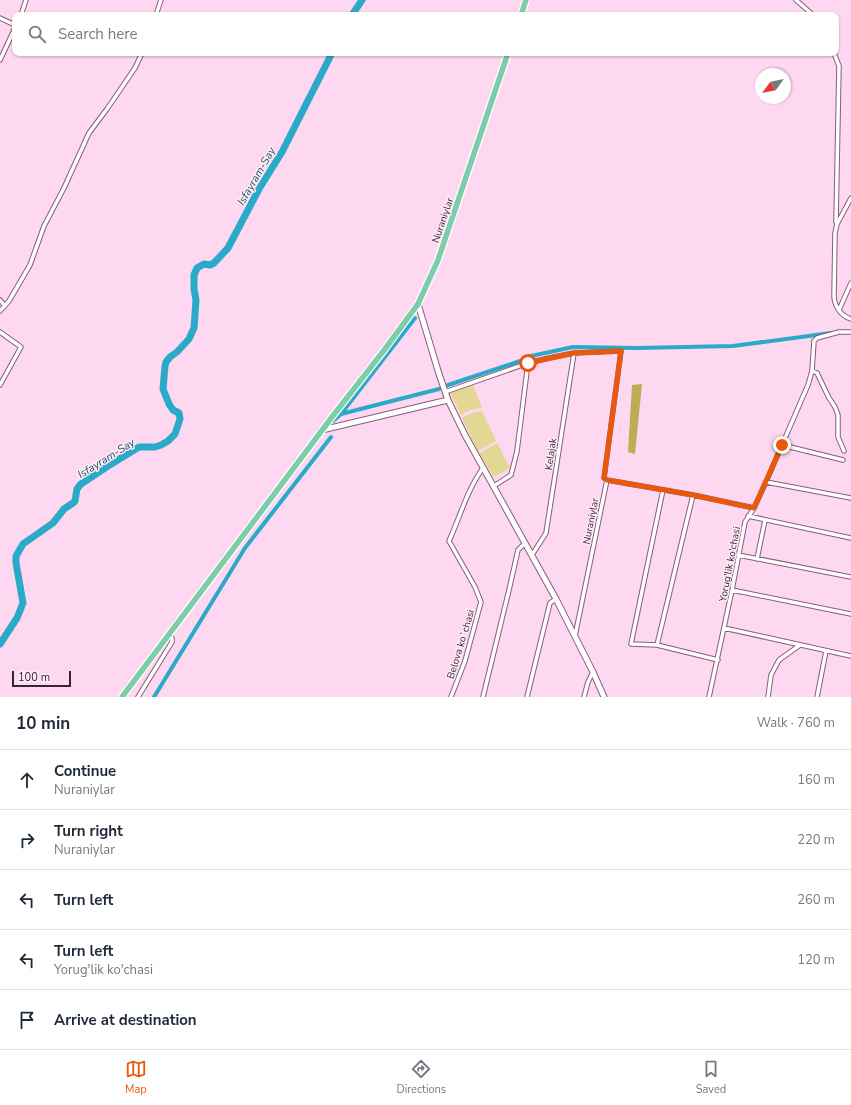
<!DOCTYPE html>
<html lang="en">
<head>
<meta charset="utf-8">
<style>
	:root { --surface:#fff; --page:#f2f2f3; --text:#1f2937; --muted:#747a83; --line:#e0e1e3; --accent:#ea580c }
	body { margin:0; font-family:"Nunito Sans",sans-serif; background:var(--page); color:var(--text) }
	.compass { position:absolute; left:755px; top:68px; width:36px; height:36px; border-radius:50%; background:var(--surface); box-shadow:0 1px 3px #0004; rotate:237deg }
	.scale { position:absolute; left:12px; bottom:10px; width:59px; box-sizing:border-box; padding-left:4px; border:2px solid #362430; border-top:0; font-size:11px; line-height:14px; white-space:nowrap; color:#362430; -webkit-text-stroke:3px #ffebf7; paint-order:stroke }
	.stop { position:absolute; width:12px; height:12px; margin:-9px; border:3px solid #ea580c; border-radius:50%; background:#fff }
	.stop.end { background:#ea580c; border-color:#fff; box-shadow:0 1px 4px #0008 }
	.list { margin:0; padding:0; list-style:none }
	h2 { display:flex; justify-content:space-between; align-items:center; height:52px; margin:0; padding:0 16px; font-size:17px }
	h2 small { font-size:13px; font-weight:400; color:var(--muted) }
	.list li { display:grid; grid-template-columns:26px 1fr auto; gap:12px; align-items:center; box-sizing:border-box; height:60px; padding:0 16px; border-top:1px solid var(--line) }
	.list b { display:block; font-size:15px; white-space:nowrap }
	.list p { margin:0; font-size:13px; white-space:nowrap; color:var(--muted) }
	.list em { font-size:13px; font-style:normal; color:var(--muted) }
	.icon { flex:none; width:22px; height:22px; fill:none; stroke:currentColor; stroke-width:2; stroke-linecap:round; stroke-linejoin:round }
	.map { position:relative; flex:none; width:851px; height:697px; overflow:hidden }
	.search { position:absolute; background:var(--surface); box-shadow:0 1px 3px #0004; left:12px; right:12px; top:12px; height:44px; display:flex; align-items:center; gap:10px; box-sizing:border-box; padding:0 14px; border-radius:8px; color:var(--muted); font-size:15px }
	.sheet { height:352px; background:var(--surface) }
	nav { display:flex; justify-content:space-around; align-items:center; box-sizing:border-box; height:56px; border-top:1px solid var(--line); background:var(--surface); font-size:11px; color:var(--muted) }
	nav a { display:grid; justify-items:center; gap:2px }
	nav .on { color:var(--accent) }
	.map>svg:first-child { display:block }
</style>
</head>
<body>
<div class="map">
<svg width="851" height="697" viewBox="0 0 851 697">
	<rect width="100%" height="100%" fill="#fed7f0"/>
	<!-- green -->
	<path fill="#e3d794" d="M473,384L482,408L470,410L461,415L450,393Z
		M482,411L484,415L496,441L478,451L462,418L472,413Z
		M497,443L510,468L494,477L479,454Z"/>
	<!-- forest -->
	<path fill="#bead52" d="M642,384L635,454L628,452L632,385Z"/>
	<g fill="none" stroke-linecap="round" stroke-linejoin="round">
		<!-- canal -->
		<path stroke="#2aa9c8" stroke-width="4" d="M448,385L526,359L531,356L573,347L636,348L733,346L831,333
			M341,414L439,389
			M333,421L341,414L415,318
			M154,697L245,548L331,437"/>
		<!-- river -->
		<path stroke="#2aa9c8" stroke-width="7" d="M352,15L362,0
			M0,644L17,618L23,603L16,563V556L23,544L53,523L64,509L73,503L75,501L77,489L81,484L108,466L139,447H155L161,445L168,441L175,434L180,419L179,413L173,410L169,404L163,389L165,366L166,362L170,357L177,352L189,339L194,328L196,300L194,289V275L197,268L204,264L210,265L214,263L228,248L259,189L282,152L332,53"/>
		<defs>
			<path id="street" d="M796,0L813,15
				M21,15L26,0
				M156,15L161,0
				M0,18L15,25
				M834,53L839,66L836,222L837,224L835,233L834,297C835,307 841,316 851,319
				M0,60L15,28
				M837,224L851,198
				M0,300L5,306
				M839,310L851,283
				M0,311L9,301L30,265L44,226L64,188L89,133L107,109L135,68L142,53
				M0,332L21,347L0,385
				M812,371L817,373L829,398L835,407L838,415V437L844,451
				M445,392L528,363L549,358L574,353L621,351L604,478L607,480L575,636
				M782,445L843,460
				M607,480L693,495L754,508
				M766,482L851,498
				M494,486L511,475L517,451L528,363
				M663,490L631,644L657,645L718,660
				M748,516L851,538
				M532,555L546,533L574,353
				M738,555L851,577
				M757,559L765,520
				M732,590L851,614
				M724,628L851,656
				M657,645L693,495
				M138,697L172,642V638L168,635
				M451,697L465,661L481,602L475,587L449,541C460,517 467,490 483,468
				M483,697L509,590L518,550L525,543
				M527,697L550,603L556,599
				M584,697L588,682L593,672
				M709,697L732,590L745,522L754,508L766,482L808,385L812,371L814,341L817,338L839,332H851
				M768,697L771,675L779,660L800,645
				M817,697L826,651"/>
			<path id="secondary" d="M418,304L439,374L448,400L465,435L556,599L593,672L604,697
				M322,430L448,400"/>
			<path id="primary" d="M521,15L526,0
				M122,697L332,417L385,349L418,304L438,260L508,53"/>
		</defs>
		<!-- street casing -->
		<use href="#street" stroke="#865d79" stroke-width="5.5"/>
		<!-- secondary casing -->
		<use href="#secondary" stroke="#865d79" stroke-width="7"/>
		<!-- primary casing -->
		<use href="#primary" stroke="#fff" stroke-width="8"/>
		<!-- street -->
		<use href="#street" stroke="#fff" stroke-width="3.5"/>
		<!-- secondary -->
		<use href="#secondary" stroke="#fff" stroke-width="5"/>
		<!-- primary -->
		<use href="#primary" stroke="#7dccaa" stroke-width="5.5"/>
	</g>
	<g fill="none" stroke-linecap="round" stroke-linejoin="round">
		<!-- route -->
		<path stroke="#ea580c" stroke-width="5" d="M528,363L574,353L621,351L604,478L607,480L693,495L754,508L782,445"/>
	</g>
	<g text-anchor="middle" stroke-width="3" stroke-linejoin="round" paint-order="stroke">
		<!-- street labels -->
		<g font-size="10" fill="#362430" stroke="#ffebf7">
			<text transform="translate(442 220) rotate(-71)" y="4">Nuraniylar</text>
			<text transform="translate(550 454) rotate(-81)" y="4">Kelajak</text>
			<text transform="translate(590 521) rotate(-79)" y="4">Nuraniylar</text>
			<text transform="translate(729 564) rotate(-79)" y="4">Yorug'lik ko'chasi</text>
			<text transform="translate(460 644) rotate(-73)" y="4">Belova koʻchasi</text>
		</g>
		<!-- water labels -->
		<g font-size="11" font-style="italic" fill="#1d4f5d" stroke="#ffebf7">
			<text transform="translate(256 176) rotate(-60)" y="4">Isfayram-Say</text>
			<text transform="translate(106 458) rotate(-32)" y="4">Isfayram-Say</text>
		</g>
	</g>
</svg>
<svg class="compass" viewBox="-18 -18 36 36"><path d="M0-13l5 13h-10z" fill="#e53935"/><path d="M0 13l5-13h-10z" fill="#747a83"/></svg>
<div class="scale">100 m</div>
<div class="stop" style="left:528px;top:363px"></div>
<div class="stop end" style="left:782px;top:445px"></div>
<div class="search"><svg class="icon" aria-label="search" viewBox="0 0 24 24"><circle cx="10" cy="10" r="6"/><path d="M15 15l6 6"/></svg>Search here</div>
</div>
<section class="sheet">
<h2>10 min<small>Walk · 760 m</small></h2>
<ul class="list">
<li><svg class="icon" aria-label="ahead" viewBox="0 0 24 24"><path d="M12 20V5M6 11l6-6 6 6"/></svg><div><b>Continue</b><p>Nuraniylar</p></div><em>160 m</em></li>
<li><svg class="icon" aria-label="right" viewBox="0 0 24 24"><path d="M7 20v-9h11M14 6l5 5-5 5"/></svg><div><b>Turn right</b><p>Nuraniylar</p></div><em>220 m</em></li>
<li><svg class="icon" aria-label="left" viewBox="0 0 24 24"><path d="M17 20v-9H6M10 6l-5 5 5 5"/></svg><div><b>Turn left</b></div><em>260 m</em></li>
<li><svg class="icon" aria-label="left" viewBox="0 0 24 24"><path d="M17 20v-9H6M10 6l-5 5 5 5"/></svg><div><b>Turn left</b><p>Yorug'lik ko'chasi</p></div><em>120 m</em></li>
<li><svg class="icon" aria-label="arrive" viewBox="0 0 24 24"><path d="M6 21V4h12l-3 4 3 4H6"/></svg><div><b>Arrive at destination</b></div></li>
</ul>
</section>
<nav>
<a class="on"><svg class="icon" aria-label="map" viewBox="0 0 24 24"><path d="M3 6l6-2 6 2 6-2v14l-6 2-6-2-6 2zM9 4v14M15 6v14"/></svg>Map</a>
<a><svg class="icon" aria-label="directions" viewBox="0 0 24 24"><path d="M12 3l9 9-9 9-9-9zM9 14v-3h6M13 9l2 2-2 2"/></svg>Directions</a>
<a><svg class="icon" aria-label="saved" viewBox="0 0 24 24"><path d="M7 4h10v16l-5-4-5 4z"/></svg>Saved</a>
</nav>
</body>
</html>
